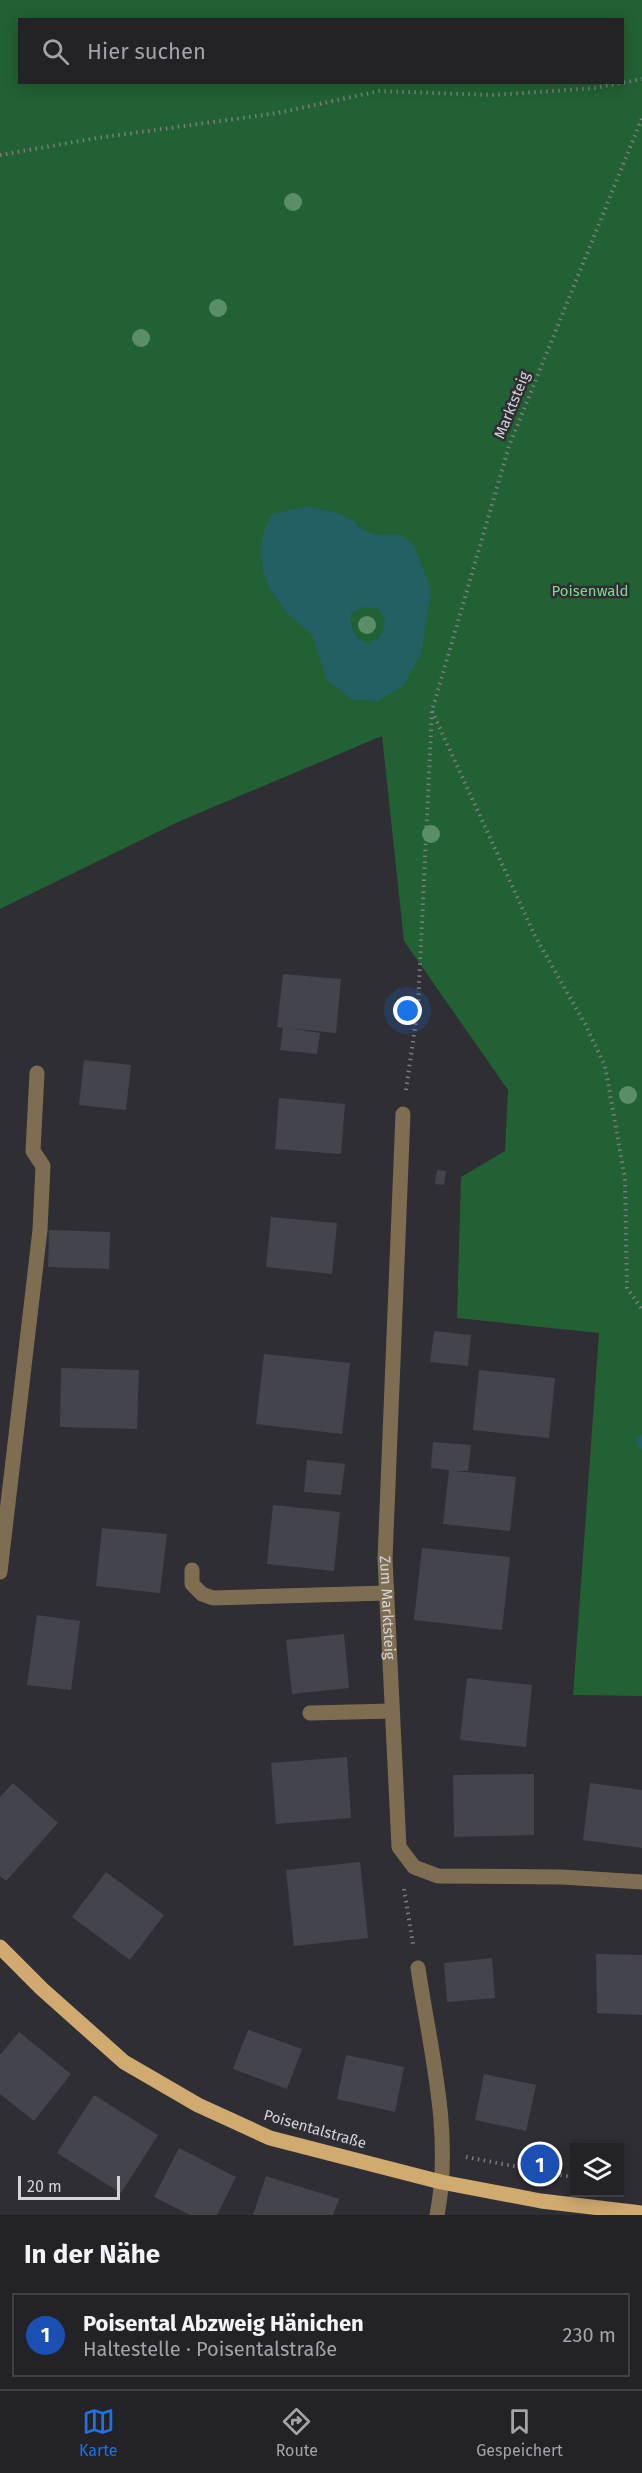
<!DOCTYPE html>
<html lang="de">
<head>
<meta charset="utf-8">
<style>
	:root { --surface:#222227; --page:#2e2f33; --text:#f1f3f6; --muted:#a2a4a7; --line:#3f3f44; --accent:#1a73e8 }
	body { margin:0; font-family:"Fira Sans",sans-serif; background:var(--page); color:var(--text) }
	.controls { position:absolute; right:18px; bottom:18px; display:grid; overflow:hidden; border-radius:0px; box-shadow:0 3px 15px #0003 }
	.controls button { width:54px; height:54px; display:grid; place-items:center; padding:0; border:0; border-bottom:2px solid var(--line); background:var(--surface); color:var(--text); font:30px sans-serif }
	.scale { position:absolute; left:18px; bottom:15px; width:102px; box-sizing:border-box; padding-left:6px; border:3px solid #d4d4d8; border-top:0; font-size:16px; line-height:21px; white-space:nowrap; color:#d4d4d8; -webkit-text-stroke:4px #2e2e34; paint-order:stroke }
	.you { position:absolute; left:408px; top:1011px; width:21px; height:21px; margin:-15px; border:4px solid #fff; border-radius:50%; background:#1a73e8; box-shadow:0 0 0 9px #1a73e833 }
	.badge { display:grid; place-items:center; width:39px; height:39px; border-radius:50%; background:var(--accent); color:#fff; font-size:20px; font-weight:700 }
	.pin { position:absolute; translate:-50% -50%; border:3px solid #fff; box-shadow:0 2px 6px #0006 }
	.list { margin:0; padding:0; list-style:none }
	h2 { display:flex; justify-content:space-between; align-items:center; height:78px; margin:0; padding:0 24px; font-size:26px }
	h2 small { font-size:20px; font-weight:400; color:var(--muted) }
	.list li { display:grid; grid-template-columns:39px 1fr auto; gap:18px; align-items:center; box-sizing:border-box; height:84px; margin:0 12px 12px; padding:0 12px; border:2px solid var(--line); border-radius:0px }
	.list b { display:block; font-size:22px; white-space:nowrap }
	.list p { margin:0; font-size:20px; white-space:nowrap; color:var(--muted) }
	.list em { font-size:20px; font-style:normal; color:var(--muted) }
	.icon { flex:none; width:33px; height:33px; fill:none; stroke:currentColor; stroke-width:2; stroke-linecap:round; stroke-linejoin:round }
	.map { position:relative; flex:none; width:642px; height:2215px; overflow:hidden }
	.search { position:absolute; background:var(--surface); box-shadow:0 3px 15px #0003; left:18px; right:18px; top:18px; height:66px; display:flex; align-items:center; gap:15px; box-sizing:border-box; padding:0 21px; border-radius:0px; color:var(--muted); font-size:22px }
	.sheet { height:174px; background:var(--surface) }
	nav { display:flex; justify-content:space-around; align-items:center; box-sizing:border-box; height:84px; border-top:2px solid var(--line); background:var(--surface); font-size:16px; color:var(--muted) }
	nav a { display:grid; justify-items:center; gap:3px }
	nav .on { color:var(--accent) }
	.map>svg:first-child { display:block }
</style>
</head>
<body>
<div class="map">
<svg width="642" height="2215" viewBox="0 0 642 2215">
	<rect width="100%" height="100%" fill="#2e2e34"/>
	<!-- green -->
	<path fill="#226133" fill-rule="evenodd" d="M0,0H642V1696L573,1695L599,1333L457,1318L461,1177L505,1151L508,1090L404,941L382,736L178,822L0,909ZM20,20H622V82H20Z"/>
	<!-- water -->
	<path fill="#226064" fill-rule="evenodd" d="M304,506L338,513L354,521L361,529L375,535L398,534L414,545L431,590L421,654L403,686L378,701L353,700L327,680L312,635L288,614L270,589L263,571L261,551L263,534L271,515ZM364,607L378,609L385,619L382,635L369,644C354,638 349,628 351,613Z"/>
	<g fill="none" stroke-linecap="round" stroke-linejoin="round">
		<!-- stream -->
		<path stroke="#226064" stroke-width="10" d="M641,1440L642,1444"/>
	</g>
	<!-- building -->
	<path fill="#44444c" d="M283,974L341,979L336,1033L289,1028L320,1033L317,1054L280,1050L283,1028L277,1027Z
		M84,1060L131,1065L126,1110L79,1105Z
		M279,1098L345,1104L341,1154L275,1149Z
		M437,1170L446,1171L444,1185L435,1184Z
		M271,1217L337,1223L332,1274L266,1267Z
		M49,1230L110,1232L109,1269L48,1267Z
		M434,1331L471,1335L468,1366L430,1362Z
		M264,1354L350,1363L342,1434L256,1424Z
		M61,1368L139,1370L137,1429L60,1427Z
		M479,1370L555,1378L549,1438L473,1430Z
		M433,1442L471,1445L468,1471H455L516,1477L510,1531L443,1524L449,1470L431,1468Z
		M307,1460L345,1464L341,1495L304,1492Z
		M273,1505L340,1512L334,1571L267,1564Z
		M102,1528L167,1534L160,1593L96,1586Z
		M422,1548L510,1557L502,1630L414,1620Z
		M37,1615L80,1621L71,1690L27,1685Z
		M344,1634L349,1688L292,1694L286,1640Z
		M467,1678L532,1685L526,1747L460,1740Z
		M347,1757L351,1818L276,1824L271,1763Z
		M534,1774V1835L454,1837L453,1775Z
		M13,1783L58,1823L6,1881L0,1876V1797Z
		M590,1783L642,1790V1848L583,1840Z
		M360,1862L368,1938L294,1946L286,1870Z
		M106,1872L164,1915L130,1960L72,1917Z
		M596,1954L642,1955V2015L597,2013Z
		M492,1958L495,1998L447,2002L444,1963Z
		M248,2030L302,2049L287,2089L233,2069Z
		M19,2032L71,2074L34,2121L0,2094V2055Z
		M346,2055L404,2067L395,2112L337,2099Z
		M484,2074L536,2085L526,2131L475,2120Z
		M94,2095L158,2135L121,2193L57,2153Z
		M179,2148L236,2177L217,2215H190L154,2197Z
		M266,2176L339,2199L333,2215H253Z"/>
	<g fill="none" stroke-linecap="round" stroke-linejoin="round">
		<!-- path -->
		<path stroke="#7b7b80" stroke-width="4" stroke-dasharray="1.5 4.5" stroke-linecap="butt" d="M0,155L97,138L278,113L379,91L493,95L595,88L642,79
			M432,711L535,936L585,1024L605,1066L625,1179L627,1288L642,1309
			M406,1090L418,1007L432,711L509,446L642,118
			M404,1889L413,1944
			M466,2157L571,2177"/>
		<!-- minor -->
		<g stroke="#7f6d51" stroke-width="15">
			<path id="s1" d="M403,1114L385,1559L399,1847L414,1867L438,1876L562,1877L642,1882"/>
			<path d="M192,1570V1584L202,1594L213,1598L387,1593"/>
			<path d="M0,1572L40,1230L43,1166L33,1151L37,1073"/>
			<path d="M310,1713L392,1711"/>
			<path d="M418,1968C430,2049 453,2134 437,2215"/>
		</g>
		<!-- major -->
		<path stroke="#d0aa6f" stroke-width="15" d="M0,1947L42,1989L124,2062L198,2105L270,2138L441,2182L541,2201L642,2213"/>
	</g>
	<!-- trees -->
	<g fill="#5b8d67">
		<circle cx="293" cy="202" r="9"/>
		<circle cx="218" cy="308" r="9"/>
		<circle cx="141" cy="338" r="9"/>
		<circle cx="367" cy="625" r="9"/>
		<circle cx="431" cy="834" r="9"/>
		<circle cx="628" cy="1095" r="9"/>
	</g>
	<g text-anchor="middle" stroke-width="5" stroke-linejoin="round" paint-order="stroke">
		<!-- street labels -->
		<g font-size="15" fill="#d4d4d8" stroke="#2e2e34">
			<text transform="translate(512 405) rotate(-68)" y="5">Marktsteig</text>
			<text dy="5" stroke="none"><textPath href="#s1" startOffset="494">Zum Marktsteig</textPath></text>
			<text transform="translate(315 2129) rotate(16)" y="5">Poisentalstraße</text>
		</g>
		<!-- park labels -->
		<g font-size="15" fill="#7fda91" stroke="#2e2e34">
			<text x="590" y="596">Poisenwald</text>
		</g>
	</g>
</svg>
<div class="controls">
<button><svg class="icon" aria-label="layers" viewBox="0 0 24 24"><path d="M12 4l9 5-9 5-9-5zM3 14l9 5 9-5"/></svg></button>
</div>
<div class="scale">20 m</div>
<div class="you"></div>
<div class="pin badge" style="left:540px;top:2164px;background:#1a4fb4">1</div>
<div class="search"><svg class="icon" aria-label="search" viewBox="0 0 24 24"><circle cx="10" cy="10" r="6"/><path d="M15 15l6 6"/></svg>Hier suchen</div>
</div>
<section class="sheet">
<h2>In der Nähe<small></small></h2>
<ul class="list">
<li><span class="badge" style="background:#1a4fb4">1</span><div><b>Poisental Abzweig Hänichen</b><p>Haltestelle · Poisentalstraße</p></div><em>230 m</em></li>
</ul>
</section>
<nav>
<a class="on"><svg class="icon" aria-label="map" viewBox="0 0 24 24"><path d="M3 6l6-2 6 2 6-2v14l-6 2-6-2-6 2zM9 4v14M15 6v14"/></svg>Karte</a>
<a><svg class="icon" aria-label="directions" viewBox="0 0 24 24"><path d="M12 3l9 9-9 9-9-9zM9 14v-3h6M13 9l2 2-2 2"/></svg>Route</a>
<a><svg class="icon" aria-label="saved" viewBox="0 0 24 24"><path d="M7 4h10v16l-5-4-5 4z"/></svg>Gespeichert</a>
</nav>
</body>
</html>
